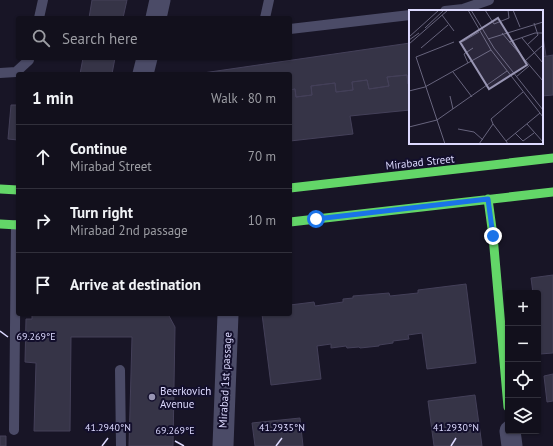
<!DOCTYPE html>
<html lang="en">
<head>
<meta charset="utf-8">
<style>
	:root { --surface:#12101c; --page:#1b1925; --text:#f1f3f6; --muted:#9c9da3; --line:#31303b }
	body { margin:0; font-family:"PT Sans",sans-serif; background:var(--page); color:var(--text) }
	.controls { position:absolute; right:12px; bottom:12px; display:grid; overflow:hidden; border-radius:4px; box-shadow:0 1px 3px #0004 }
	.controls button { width:36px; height:36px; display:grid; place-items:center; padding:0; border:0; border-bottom:1px solid var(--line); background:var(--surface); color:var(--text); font:20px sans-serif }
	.stop { position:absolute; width:12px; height:12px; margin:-9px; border:3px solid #1a73e8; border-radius:50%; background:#fff }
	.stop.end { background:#1a73e8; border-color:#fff; box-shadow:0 1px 4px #0008 }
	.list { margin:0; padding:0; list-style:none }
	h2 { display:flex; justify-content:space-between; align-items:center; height:52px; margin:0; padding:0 16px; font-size:17px }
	h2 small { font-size:13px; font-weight:400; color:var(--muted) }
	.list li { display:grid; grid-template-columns:26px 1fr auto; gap:12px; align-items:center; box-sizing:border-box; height:64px; padding:0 16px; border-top:1px solid var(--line) }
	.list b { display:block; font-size:15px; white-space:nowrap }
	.list p { margin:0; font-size:13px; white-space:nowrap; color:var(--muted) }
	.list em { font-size:13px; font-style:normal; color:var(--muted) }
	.icon { flex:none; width:22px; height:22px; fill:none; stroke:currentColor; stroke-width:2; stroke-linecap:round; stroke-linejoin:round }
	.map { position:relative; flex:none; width:553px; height:446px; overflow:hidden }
	.search { position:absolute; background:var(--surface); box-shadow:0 1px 3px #0004; left:16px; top:16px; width:276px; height:44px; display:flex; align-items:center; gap:10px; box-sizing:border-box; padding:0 14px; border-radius:4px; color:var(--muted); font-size:15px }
	.panel { position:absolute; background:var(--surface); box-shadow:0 1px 3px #0004; left:16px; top:72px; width:276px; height:244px; border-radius:4px }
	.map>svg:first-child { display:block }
</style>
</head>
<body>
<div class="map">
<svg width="553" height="446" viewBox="0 0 553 446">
	<rect width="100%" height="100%" fill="#181526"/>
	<!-- building -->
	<path fill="#363447" stroke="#444059" d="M92,0H127L123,18H89Z
		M542,30L546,56L542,57Z
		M410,43V84H408L407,75L387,77L389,86L369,89L367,80L352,82L353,90L336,92L335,83L311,86L312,95L296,97L295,89L290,90V74H196Z
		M553,55V95L542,96V57Z
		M83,58H115L112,74H80Z
		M407,75L408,84H410V110L350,116L353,134L290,141V90L295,89L296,97L312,95L311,86L335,83L336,92L353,90L352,82L367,80L369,89L389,86L387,77Z
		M11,105H18V140L8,139Z
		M553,275V353L540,354L538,339V293H533L531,278Z
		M466,284L476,363L427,369L422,333L408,335L409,339L393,341V343L379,345V346L360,348L359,347L347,348L346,346L331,348V344L317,346L321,379L271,385L262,314H290V305L314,302L315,306L343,302V299L353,298V296L389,293L390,296L418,293V290Z
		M32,314H168L175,327L173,446H129L132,337H71L70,431H34L36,363L25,362L26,319H32Z
		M553,374V401L547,402L544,376Z
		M475,395L482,446H434L428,401Z
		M300,418L303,446H255L252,423Z
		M0,436H6V446H0Z"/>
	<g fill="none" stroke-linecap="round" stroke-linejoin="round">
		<!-- lane -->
		<path stroke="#4b4b67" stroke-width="10" d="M445,11L463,9L489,0
			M39,18L43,0
			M265,18L269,0
			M290,29L410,15
			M0,73L16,72L29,60V58
			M120,370L121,446
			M14,430L16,225"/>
		<!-- street -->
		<path stroke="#4b4b67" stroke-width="21" d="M156,18L160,0
			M143,74L147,58
			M510,431L512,446
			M223,446L228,314"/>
		<!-- fast -->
		<path stroke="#63d668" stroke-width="9" d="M290,188L553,158
			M0,189L18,190
			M488,199L493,236L508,407
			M290,222L553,192
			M0,224L18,225"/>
	</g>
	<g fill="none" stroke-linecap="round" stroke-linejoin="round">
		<!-- route -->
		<path stroke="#1a73e8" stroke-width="5" d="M316,219L488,199L493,236"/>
	</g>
	<!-- ticks -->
	<path fill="none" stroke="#dddaff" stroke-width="1.5" d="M0,331L8,337M175,441L184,446M102,446L108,438M276,446L282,438M451,446L456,438"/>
	<!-- markers -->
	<circle fill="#9895b3" stroke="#130f2c" stroke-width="1.5" cx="152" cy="397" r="4"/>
	<g text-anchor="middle" stroke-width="4" stroke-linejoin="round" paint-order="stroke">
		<!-- street labels -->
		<g font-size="11" fill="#dddaff" stroke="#130f2c">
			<text transform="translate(420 162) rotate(-6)" y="4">Mirabad Street</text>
			<text transform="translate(225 380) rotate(-87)" y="4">Mirabad 1st passage</text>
		</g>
		<!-- poi labels -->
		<g font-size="11" fill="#dddaff" stroke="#130f2c" text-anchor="start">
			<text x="160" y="395">Beerkovich<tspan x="160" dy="13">Avenue</tspan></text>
		</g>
	</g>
	<!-- overview -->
	<g transform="translate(409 10)">
		<rect width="134" height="134" fill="#181526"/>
		<path fill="none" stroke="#67647d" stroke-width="1" d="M59,0L82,40L134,107M62,0L85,38L134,100M76,0L85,14L100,8L99,0M104,0L111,17M33,5L45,21M16,18L35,0M93,23L134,71M0,27L30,0M113,28L134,53M79,29L134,12M0,30L10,23M53,32L70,22M100,32L126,23H134M0,34L39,0M118,35L129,25L125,13M12,38L39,15M116,51L134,35M59,53L55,44L64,38M44,62L63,87M107,67L120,56M0,81L16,77L82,40M41,86L44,99M84,114L97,131M118,114L134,132M0,117L28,110L98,61M49,119L65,122L74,130M106,123L114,131L125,123M36,134L7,47L45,32M70,134L84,114L82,109L114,82M99,134L97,131L131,103"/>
		<path fill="#9895b3" fill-opacity="0.15" stroke="#9895b3" stroke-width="2" d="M89,8L118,55L80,79L51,32Z"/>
		<rect width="134" height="134" fill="none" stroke="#dddaff" stroke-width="2"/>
	</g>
	<g font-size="10" text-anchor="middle" fill="#dddaff" stroke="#130f2c" stroke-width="4" stroke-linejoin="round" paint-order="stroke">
		<text x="36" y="340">69.269°E</text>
		<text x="108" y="431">41.2940°N</text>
		<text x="282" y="431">41.2935°N</text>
		<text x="456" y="431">41.2930°N</text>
		<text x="175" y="434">69.269°E</text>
	</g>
</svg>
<div class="controls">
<button>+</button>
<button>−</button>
<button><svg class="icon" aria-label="locate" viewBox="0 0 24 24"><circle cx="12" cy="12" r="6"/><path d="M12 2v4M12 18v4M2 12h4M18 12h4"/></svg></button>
<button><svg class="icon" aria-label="layers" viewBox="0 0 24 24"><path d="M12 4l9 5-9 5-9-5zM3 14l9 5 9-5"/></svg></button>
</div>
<div class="stop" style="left:316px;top:219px"></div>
<div class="stop end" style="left:493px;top:236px"></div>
<div class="search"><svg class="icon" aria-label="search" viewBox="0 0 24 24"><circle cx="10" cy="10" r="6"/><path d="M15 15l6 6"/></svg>Search here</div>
<section class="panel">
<h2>1 min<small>Walk · 80 m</small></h2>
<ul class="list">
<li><svg class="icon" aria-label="ahead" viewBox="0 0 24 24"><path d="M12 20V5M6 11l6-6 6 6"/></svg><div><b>Continue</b><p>Mirabad Street</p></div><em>70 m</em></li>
<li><svg class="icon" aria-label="right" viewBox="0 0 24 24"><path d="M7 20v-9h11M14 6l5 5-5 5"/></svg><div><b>Turn right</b><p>Mirabad 2nd passage</p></div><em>10 m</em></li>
<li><svg class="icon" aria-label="arrive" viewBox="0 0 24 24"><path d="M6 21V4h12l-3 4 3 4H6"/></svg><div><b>Arrive at destination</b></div></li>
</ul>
</section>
</div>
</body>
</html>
